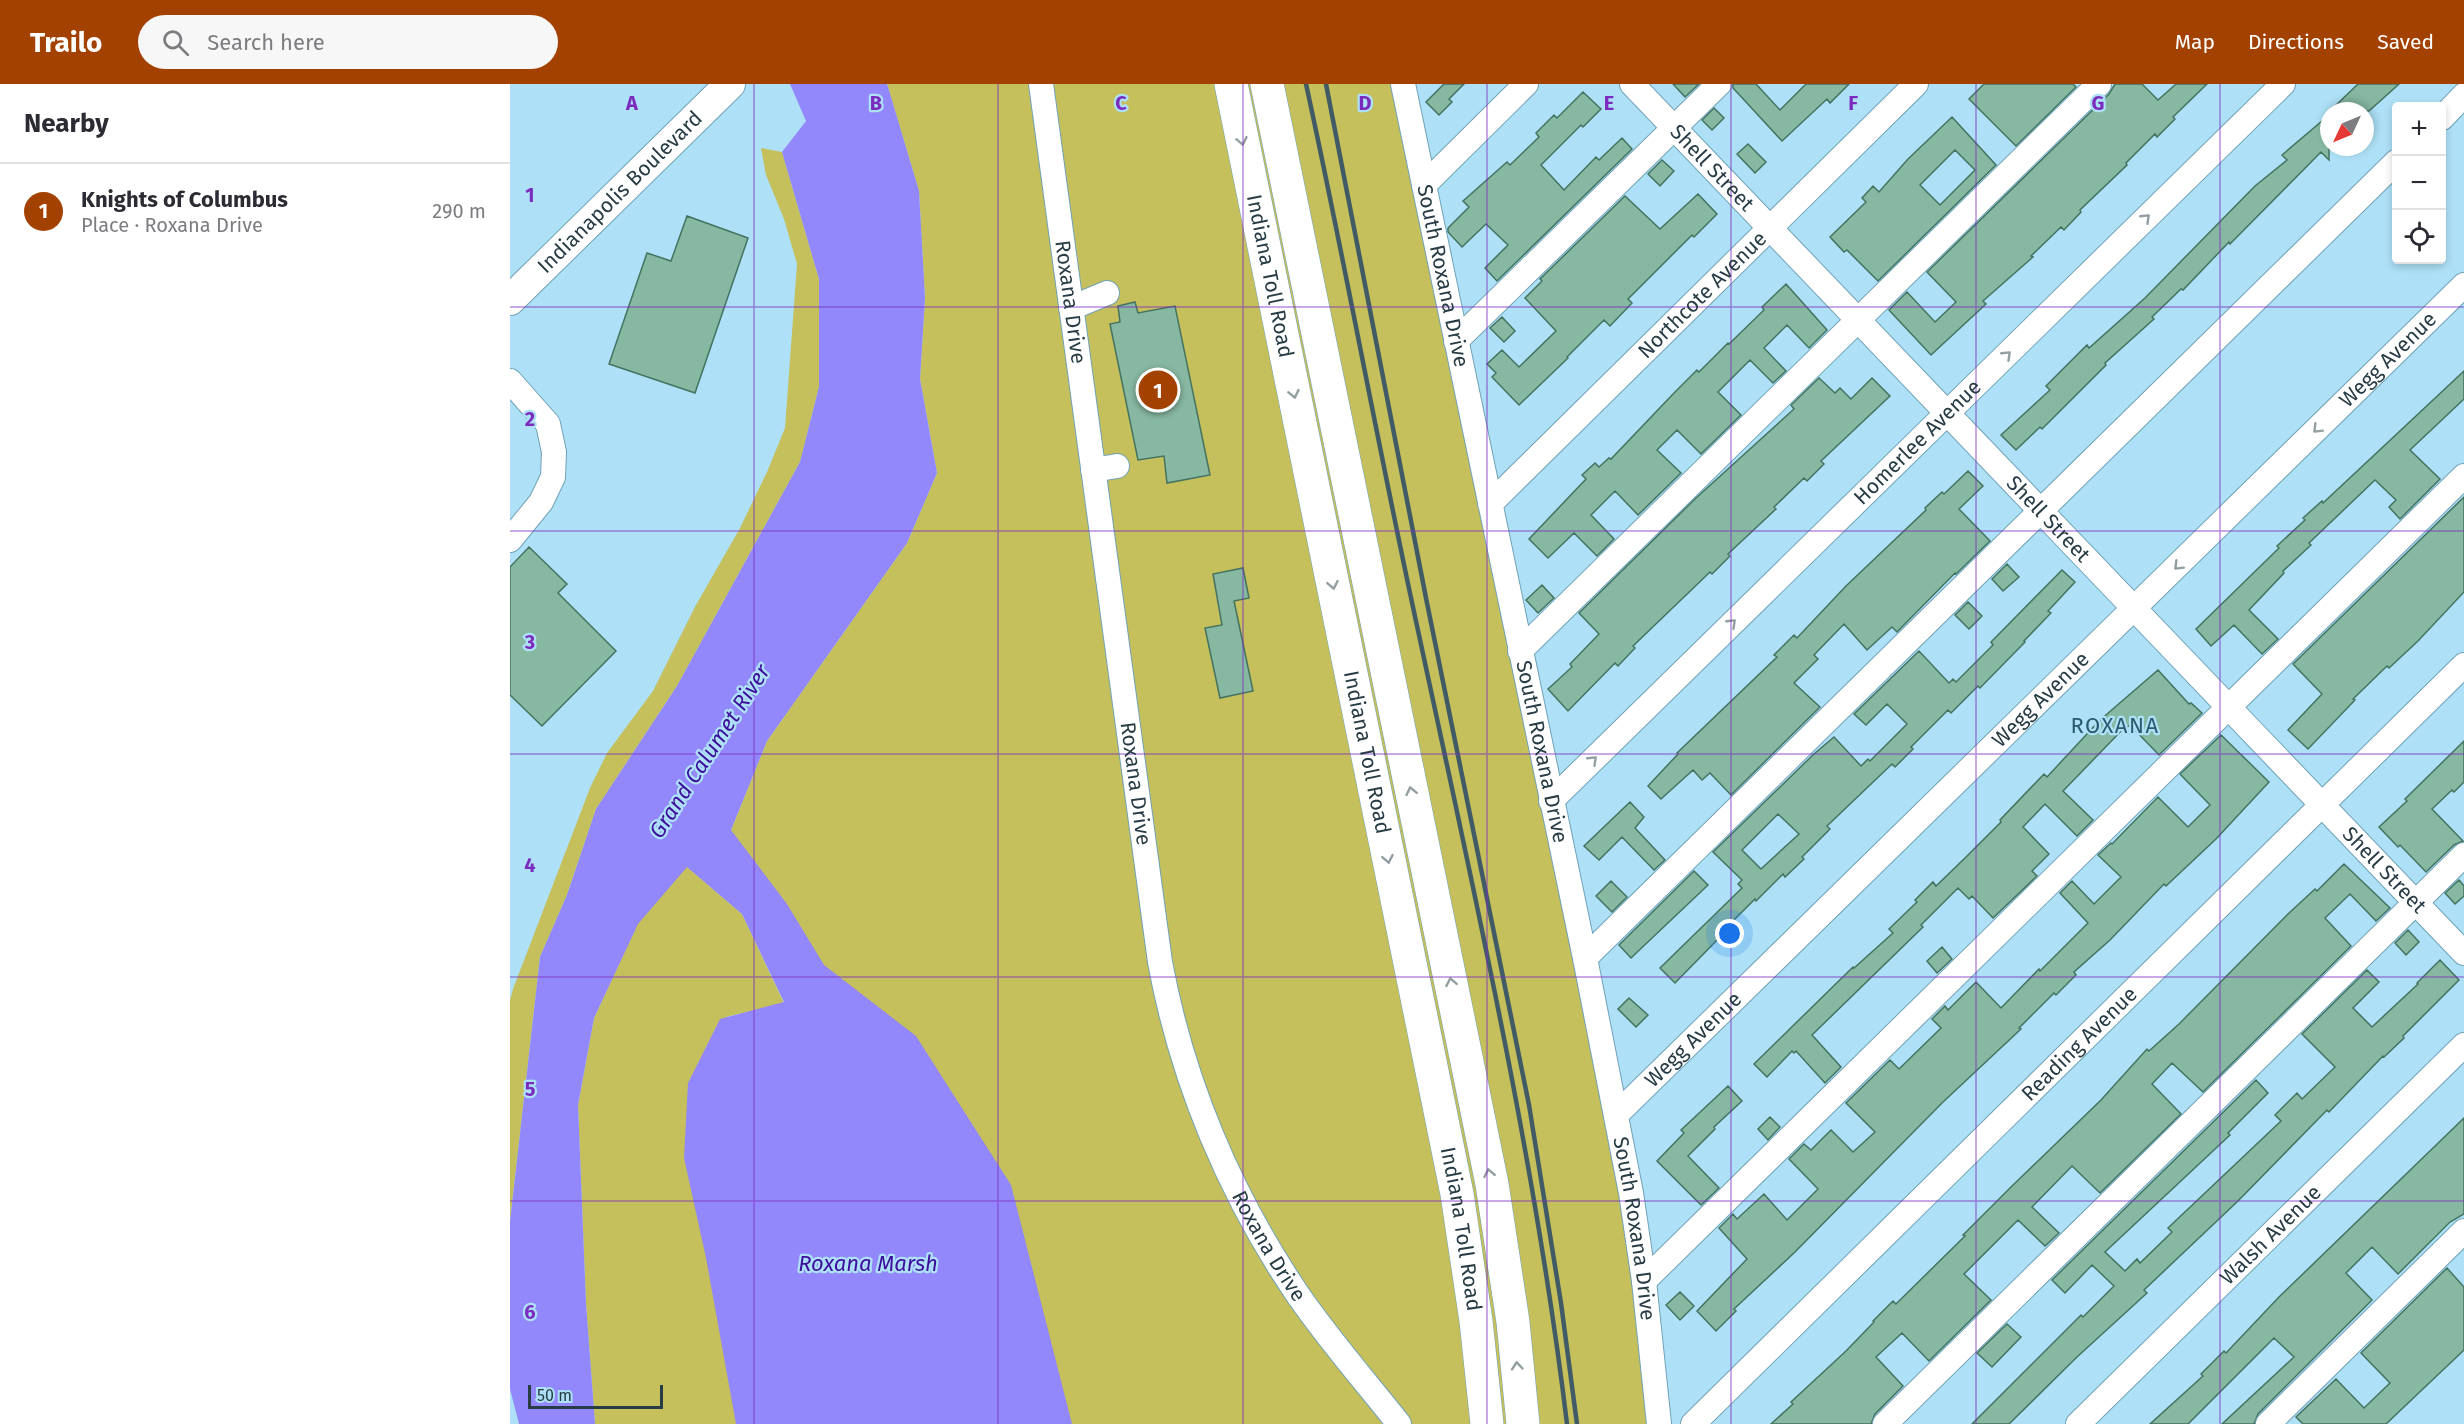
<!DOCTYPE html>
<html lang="en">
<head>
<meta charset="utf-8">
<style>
	:root { --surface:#fff; --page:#f7f7f7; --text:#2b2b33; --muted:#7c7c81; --line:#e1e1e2; --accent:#a34200 }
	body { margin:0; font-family:"Fira Sans",sans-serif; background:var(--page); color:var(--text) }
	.controls { position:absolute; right:18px; top:18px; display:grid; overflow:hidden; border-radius:6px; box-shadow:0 3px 9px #0003 }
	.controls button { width:54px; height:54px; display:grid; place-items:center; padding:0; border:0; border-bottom:2px solid var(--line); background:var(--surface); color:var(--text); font:30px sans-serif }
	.compass { position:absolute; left:1810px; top:18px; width:54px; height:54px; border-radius:50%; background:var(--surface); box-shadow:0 3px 9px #0003; rotate:226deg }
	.scale { position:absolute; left:18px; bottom:15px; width:135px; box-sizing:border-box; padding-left:6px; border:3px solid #273c45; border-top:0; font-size:16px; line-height:21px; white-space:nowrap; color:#273c45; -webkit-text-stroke:4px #aee1f7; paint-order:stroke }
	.you { position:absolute; left:1220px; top:850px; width:21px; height:21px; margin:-15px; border:4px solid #fff; border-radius:50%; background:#1a73e8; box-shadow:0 0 0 9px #1a73e833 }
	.badge { display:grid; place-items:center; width:39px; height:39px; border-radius:50%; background:var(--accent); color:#fff; font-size:20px; font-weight:700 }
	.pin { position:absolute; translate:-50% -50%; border:3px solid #fff; box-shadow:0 2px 6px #0006 }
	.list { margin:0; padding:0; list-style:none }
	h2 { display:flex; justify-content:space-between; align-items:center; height:78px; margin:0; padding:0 24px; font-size:26px }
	h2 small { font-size:20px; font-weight:400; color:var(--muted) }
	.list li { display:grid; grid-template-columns:39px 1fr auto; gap:18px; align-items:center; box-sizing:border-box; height:96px; padding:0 24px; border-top:2px solid var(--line) }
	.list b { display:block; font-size:22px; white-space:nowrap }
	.list p { margin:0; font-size:20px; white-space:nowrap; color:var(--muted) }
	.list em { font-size:20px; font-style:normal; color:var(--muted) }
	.icon { flex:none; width:33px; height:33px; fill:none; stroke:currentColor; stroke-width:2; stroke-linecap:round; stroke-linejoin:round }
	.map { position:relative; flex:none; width:1954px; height:1340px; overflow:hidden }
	header { display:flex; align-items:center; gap:36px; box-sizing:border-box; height:84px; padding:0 30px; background:var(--accent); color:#fff }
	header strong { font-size:28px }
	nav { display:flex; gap:33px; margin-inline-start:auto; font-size:21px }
	.search { width:420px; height:54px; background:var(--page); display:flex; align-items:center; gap:15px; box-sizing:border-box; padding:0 21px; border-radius:33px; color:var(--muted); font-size:22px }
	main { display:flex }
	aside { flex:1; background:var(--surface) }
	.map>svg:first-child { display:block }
</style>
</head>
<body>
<header>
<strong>Trailo</strong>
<div class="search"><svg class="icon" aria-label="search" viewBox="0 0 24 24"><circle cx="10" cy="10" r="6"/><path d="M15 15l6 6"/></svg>Search here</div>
<nav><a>Map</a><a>Directions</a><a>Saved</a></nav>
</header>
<main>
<aside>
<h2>Nearby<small></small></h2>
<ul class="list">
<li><span class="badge">1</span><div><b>Knights of Columbus</b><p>Place · Roxana Drive</p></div><em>290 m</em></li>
</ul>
</aside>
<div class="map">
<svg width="1954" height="1340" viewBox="0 0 1954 1340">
	<rect width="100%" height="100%" fill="#aee1f7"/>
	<!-- green -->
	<path fill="#c5bf5c" d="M377,0H893L1041,717L1149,1340H501L221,746L257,657L397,459L427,389L410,295L415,214L409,107Z
		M251,64L272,68L309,195V303L290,378L167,602L86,725L57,811L30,873L0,1138V916L3,905L80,704L97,669L143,607L186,521L229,446L257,388L275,344L287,180L274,135L256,91Z
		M176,782L232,830L274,919L216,933L287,1340H85L76,1220L68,1021L84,934L128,839Z"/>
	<!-- water -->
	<path fill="#9287fb" d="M280,0H377L378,3L409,107L415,214L410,295L427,389L397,459L257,657L221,746L277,820L314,881L406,952L501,1101L562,1340H226L196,1174L174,1074L178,999L210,935L274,918L232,830L177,783L128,840L84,934L68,1021L76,1220L85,1340H9L0,1305V1138L30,873L57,811L86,725L167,602L290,378L309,303V195L272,68L296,37Z"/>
	<!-- building -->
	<path fill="#87b8a2" stroke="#447360" stroke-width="1.5" fill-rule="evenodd" d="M934,0H954L939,15L942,18L929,31L916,18Z
		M1163,0H1189L1175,13Z
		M1223,0H1246L1270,26L1296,0H1339L1320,19L1317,15L1272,57L1223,4Z
		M1474,0H1563L1566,3L1506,62L1459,15Z
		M1605,0H1632L1648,16L1666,0H1697L1663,33L1665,35L1647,53L1645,50L1616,79L1617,81L1570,126L1571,128L1554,146L1551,143L1521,172L1523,173L1473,217L1476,220L1421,271L1379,226L1397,208L1425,238L1446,218L1417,188L1599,10Z
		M1848,0H1889L1859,27H1820Z
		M1073,8L1091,25L1073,43L1071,41L1031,81L1054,106L1086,73L1089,76L1112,54L1122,65L987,197L975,184L998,161L976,140L952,163L938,148V144L959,123L953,117L997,78L1000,81L1029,53L1026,49L1044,31L1047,34Z
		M1204,24L1214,34L1202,46L1192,36Z
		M1819,31V76L1811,68L1720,160L1719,158L1673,206L1671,205L1642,233L1644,235L1595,279L1596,281L1532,345L1530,343L1506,366L1491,351L1540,306L1536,302L1577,261L1579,264L1635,214L1745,102L1777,76L1772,71Z
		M1442,33L1486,81L1368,197L1337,166L1334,168L1320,153L1356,118L1352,114L1363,102L1369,108L1398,75ZM1445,66L1465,86L1430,121L1410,101Z
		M1238,60L1256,78L1245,89L1227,70Z
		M1152,76L1164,87L1150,102L1138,90Z
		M1188,110L1207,130L1184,153L1182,151L1118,215L1122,219L1100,242L1094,236L1057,273L1058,274L1009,321L982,293L986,289L977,280L992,266L1009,283L1046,247L1015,214L1032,197L1030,195L1115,112L1150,145Z
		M177,132L238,154L185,309L99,280L137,169L161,177Z
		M1276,200L1317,246L1299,264L1277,241L1254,264L1276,287L1263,299L1240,276L1208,308L1231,331L1191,370L1167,346L1147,366L1171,389L1128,431L1105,407L1081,431L1104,455L1087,472L1064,449L1038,474L1019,455L1076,395L1072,391L1085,379L1089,383L1099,374L1101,375L1164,309L1187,286L1189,288L1218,259L1219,260L1254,226L1252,223Z
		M625,218L628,229L665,222L700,391L657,399L654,372L628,376L600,240L610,238L608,222Z
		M992,233L1005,247L994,258L980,244Z
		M1954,287V315L1900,366L1930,395L1890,435L1879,423L1886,416L1865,396L1799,459L1801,461L1773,487L1774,489L1739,526L1768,555L1752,570L1724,541L1701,562L1686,545L1769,464L1767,462L1795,436L1793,434L1812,417L1813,419Z
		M1309,294L1325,309L1330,304L1341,315L1362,294L1380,312L1311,377L1314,380L1297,397L1294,394L1264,423L1266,425L1218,470L1220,472L1202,490L1200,488L1123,562L1125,564L1108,582L1105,579L1058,627L1038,605L1062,583L1060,580L1089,550L1069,529L1186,414L1284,325L1281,321Z
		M1458,387L1473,402L1449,425L1480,457L1446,490L1445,489L1387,548L1382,543L1357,566L1334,540L1304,571L1308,575L1284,599L1310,623L1221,711L1200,689L1192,696L1183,686L1151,715L1138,702L1168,670L1167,669L1267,573L1264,571L1284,551L1287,554L1336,502L1416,426L1415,424L1432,408L1434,410Z
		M1954,413V508L1908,557L1879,584L1877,582L1843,615L1845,616L1798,665L1778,646L1812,610L1783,580Z
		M19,463L57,500L48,509L106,567L32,642L0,611V483Z
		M1497,480L1509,493L1493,507L1482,495Z
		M733,484L739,514L724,517L743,607L710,614L695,544L712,541L703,490Z
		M1552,486L1565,498L1538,527L1541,529L1514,557L1515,558L1470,604L1468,602L1441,629L1438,626L1401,663L1403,665L1385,683L1382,680L1317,742L1320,745L1292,773L1294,775L1275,793L1273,790L1246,817L1245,815L1207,853L1208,855L1165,899L1150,884L1232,804L1228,800L1232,796L1203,768L1304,670L1324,653L1351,682L1358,675L1360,677L1397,640L1377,620L1356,641L1344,630L1409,567L1439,599L1443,595L1446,598L1483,561L1481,558ZM1268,730L1289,750L1251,785L1232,766Z
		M1032,501L1044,514L1028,529L1016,516Z
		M1458,518L1472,532L1459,545L1445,531Z
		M1648,586L1679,620L1681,619L1692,629L1649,671L1620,641L1616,644L1615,643L1553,707L1583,736L1567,752L1535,720L1513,743L1539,770L1522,787L1527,792L1483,834L1462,812L1459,815L1448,804L1411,841L1413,843L1302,951L1331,983L1315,999L1286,967L1284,969L1282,967L1257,993L1244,980L1343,883L1344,884L1383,849L1379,845L1407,818L1405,816L1423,798L1426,802L1454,775L1491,738L1490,736L1534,690L1537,693L1589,637Z
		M1711,651L1759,698L1706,755L1656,802L1654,800L1600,856L1564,888L1566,891L1546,911L1544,909L1509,944L1511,945L1432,1019L1285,1168L1224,1225L1226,1227L1206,1247L1187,1227L1237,1175L1209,1144L1223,1130L1227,1135L1254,1110L1277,1136L1308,1105L1279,1075L1294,1060L1301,1066L1321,1046L1343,1068L1365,1048L1336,1019L1380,976L1389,985L1431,944L1422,935L1435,922L1438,926L1466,898L1491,924L1529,885L1530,887L1578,839L1550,809L1562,797L1584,820L1611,793L1588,771L1601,759L1602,760L1648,713L1678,743L1700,721L1670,690Z
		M1954,657V698L1944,708L1942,706L1922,725L1953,757L1944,761L1916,788L1890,761L1888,763L1869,743L1897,717L1895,715Z
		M1120,718L1134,733L1125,744L1155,776L1144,786L1112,753L1089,776L1074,762Z
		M1834,780L1880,824L1866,837L1840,810L1815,834L1841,862L1693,1008L1662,979L1642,1000L1671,1030L1590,1109L1562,1082L1522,1123L1549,1149L1535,1162L1508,1136L1454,1190L1481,1216L1419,1277L1392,1249L1366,1273L1393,1302L1365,1330L1361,1340H1261L1283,1320L1281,1318L1336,1267L1364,1238L1363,1237L1383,1217L1386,1220L1455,1152L1453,1151L1502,1102L1591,1016L1637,965L1639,967L1669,940L1778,830L1805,805L1807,807Z
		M1184,787L1198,801L1121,874L1109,861Z
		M1949,796L1954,802V812L1945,820L1935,809Z
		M1101,797L1117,813L1102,828L1086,812Z
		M1898,846L1909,858L1896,871L1885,859Z
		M1432,863L1442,875L1427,889L1417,877Z
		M1930,876L1949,896L1893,952L1894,954L1874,973L1873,972L1819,1028L1817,1026L1728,1117L1634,1206L1637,1209L1567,1273L1499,1340H1462L1571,1231L1573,1233L1604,1202L1582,1181L1555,1209L1542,1196L1746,996L1758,1009L1718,1049L1720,1051L1595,1168L1615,1187L1627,1175L1630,1179L1662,1148L1658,1144L1771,1037L1765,1031L1787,1009L1792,1015L1825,983L1792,950L1857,886L1869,898L1843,924L1862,943L1908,900L1907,899Z
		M1119,914L1138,931L1126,943L1108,925Z
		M1218,1002L1232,1017L1204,1043L1205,1045L1178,1072L1209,1104L1191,1121L1147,1077L1174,1049L1171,1046Z
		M1260,1033L1270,1043L1258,1056L1248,1045Z
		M1954,1034V1130L1940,1138L1888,1190L1862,1163L1836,1189L1862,1216L1748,1330L1744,1340H1712L1784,1273L1764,1254L1678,1340H1640L1693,1292L1691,1290L1714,1267L1716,1269L1769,1213Z
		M1937,1184L1954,1203V1266L1876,1340H1793L1786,1333L1826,1295L1854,1324L1880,1299L1851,1269Z
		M1170,1208L1184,1222L1170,1236L1156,1221Z
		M1497,1240L1511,1253L1482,1283L1467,1269Z"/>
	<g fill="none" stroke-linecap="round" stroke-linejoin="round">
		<defs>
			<g id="minor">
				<path id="s1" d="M531,0L650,878C672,997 720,1111 788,1211C819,1256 855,1297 889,1340"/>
				<path id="s2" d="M893,0L1075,874L1121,1109L1134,1197L1149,1340"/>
				<path id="s3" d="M1122,0L1954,869"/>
				<path d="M1932,34L1954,11"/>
				<path d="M914,101L1016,0"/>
				<path d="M561,224L597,209"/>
				<path d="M946,257L1209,0"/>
				<path d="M0,297L38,340L44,368L43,393L31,418L0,456"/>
				<path d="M583,386L607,382"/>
				<path id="s4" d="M980,420L1406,0"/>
				<path d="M1010,567L1589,0"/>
				<path id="s5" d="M1041,717L1773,0"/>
				<path d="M1075,874L1886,78"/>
				<path id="s6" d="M1106,1031L1954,201"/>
				<path d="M1134,1197L1954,392"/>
				<path id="s7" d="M1183,1340L1954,581"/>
				<path d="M1375,1340L1954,771"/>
				<path id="s8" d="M1568,1340L1954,961"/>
				<path d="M1758,1340L1954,1147"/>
			</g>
			<g id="major">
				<path id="s9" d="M0,216L220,0"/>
			</g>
			<g id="highway">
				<path id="s10" d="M721,0L947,1110L966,1237L977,1340"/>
				<path d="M757,0L982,1100L1003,1238L1013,1340"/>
			</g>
		</defs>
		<!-- minor casing -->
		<use href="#minor" stroke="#70a2b6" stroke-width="26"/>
		<!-- major casing -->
		<use href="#major" stroke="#70a2b6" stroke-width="32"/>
		<!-- highway casing -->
		<use href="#highway" stroke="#70a2b6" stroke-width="34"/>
		<!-- minor -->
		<use href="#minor" stroke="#fff" stroke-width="24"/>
		<!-- major -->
		<use href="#major" stroke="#fff" stroke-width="30"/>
		<!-- highway -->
		<use href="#highway" stroke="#fff" stroke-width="33"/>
		<!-- rail -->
		<path stroke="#405a66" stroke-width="4.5" d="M796,0C836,183 869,368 909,551C965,813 1025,1074 1057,1340
			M816,0L916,514L1019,1021L1051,1219L1067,1340"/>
	</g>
	<!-- one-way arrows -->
	<defs><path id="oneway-chevron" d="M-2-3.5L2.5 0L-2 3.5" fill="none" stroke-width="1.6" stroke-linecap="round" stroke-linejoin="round" transform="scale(1.5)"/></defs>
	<g stroke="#939ea2">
		<use href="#oneway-chevron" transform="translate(732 57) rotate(78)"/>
		<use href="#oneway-chevron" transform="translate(1636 134) rotate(-44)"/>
		<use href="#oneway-chevron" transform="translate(1497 271) rotate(-44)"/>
		<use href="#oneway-chevron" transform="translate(784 310) rotate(78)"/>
		<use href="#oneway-chevron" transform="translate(1807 345) rotate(135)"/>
		<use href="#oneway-chevron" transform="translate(1668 482) rotate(135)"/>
		<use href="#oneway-chevron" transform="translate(823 501) rotate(79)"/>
		<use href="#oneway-chevron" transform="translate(1222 539) rotate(-44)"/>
		<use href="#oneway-chevron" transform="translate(1083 676) rotate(-44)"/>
		<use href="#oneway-chevron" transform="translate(901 707) rotate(-102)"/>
		<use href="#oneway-chevron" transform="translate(878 775) rotate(79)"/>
		<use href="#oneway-chevron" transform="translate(941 898) rotate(-101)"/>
		<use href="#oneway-chevron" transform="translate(979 1089) rotate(-101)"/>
		<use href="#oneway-chevron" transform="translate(1007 1282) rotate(-95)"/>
	</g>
	<!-- grid -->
	<path fill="none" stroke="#7b2cbf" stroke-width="1.5" stroke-opacity="0.55" d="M244,0V1340M488,0V1340M733,0V1340M977,0V1340M1221,0V1340M1466,0V1340M1710,0V1340M0,223H1954M0,447H1954M0,670H1954M0,893H1954M0,1117H1954"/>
	<g text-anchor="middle" stroke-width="4.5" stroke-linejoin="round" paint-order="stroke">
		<!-- street labels -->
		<g font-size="21" fill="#273c45" stroke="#aee1f7">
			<text dy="7" stroke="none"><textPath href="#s3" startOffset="116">Shell Street</textPath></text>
			<text dy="7" stroke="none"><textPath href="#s9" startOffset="154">Indianapolis Boulevard</textPath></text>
			<text dy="7" stroke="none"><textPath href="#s10" startOffset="196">Indiana Toll Road</textPath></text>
			<text dy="7" stroke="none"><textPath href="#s2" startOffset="196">South Roxana Drive</textPath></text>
			<text dy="7" stroke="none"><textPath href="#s4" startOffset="298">Northcote Avenue</textPath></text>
			<text dy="7" stroke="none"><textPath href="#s1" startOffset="220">Roxana Drive</textPath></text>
			<text dy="7" stroke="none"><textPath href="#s6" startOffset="1080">Wegg Avenue</textPath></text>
			<text dy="7" stroke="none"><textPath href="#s5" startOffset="513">Homerlee Avenue</textPath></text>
			<text dy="7" stroke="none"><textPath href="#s3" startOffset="602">Shell Street</textPath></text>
			<text dy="7" stroke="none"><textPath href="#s6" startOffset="594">Wegg Avenue</textPath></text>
			<text dy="7" stroke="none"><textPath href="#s2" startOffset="682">South Roxana Drive</textPath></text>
			<text dy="7" stroke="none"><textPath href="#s10" startOffset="682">Indiana Toll Road</textPath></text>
			<text dy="7" stroke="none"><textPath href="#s1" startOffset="706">Roxana Drive</textPath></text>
			<text dy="7" stroke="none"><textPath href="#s3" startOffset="1088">Shell Street</textPath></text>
			<text dy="7" stroke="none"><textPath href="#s6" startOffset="108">Wegg Avenue</textPath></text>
			<text dy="7" stroke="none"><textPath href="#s7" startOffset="542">Reading Avenue</textPath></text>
			<text dy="7" stroke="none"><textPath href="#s10" startOffset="1168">Indiana Toll Road</textPath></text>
			<text dy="7" stroke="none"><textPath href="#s2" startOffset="1168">South Roxana Drive</textPath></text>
			<text dy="7" stroke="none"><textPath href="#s8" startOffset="270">Walsh Avenue</textPath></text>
			<text dy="7" stroke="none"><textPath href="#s1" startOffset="1192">Roxana Drive</textPath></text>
		</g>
		<!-- neighbourhood labels -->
		<g font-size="22" letter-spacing="1.5" fill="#2a5b6e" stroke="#aee1f7">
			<text x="1605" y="649">ROXANA</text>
		</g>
		<!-- water labels -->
		<g font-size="22" font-style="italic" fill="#3d0d9b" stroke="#aee1f7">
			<text transform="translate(199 667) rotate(-57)" y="8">Grand Calumet River</text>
			<text x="358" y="1187">Roxana Marsh</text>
		</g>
	</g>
	<g font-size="20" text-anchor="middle" font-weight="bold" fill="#7b2cbf" stroke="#aee1f7" stroke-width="4.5" stroke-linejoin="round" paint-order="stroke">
		<text x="122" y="26">A</text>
		<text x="366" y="26">B</text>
		<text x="611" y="26">C</text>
		<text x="855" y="26">D</text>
		<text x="1099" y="26">E</text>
		<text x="1343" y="26">F</text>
		<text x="1588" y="26">G</text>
		<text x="20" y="118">1</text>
		<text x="20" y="342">2</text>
		<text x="20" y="565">3</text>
		<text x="20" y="788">4</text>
		<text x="20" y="1012">5</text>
		<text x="20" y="1235">6</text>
	</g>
</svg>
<div class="controls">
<button>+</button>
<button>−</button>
<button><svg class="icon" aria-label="locate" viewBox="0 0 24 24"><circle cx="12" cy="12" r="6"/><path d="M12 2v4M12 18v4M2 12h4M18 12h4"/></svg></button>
</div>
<svg class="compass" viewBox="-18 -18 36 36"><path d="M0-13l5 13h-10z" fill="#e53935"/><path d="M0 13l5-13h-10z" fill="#7c7c81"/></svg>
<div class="scale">50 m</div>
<div class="you"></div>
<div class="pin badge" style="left:648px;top:306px">1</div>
</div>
</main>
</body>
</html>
